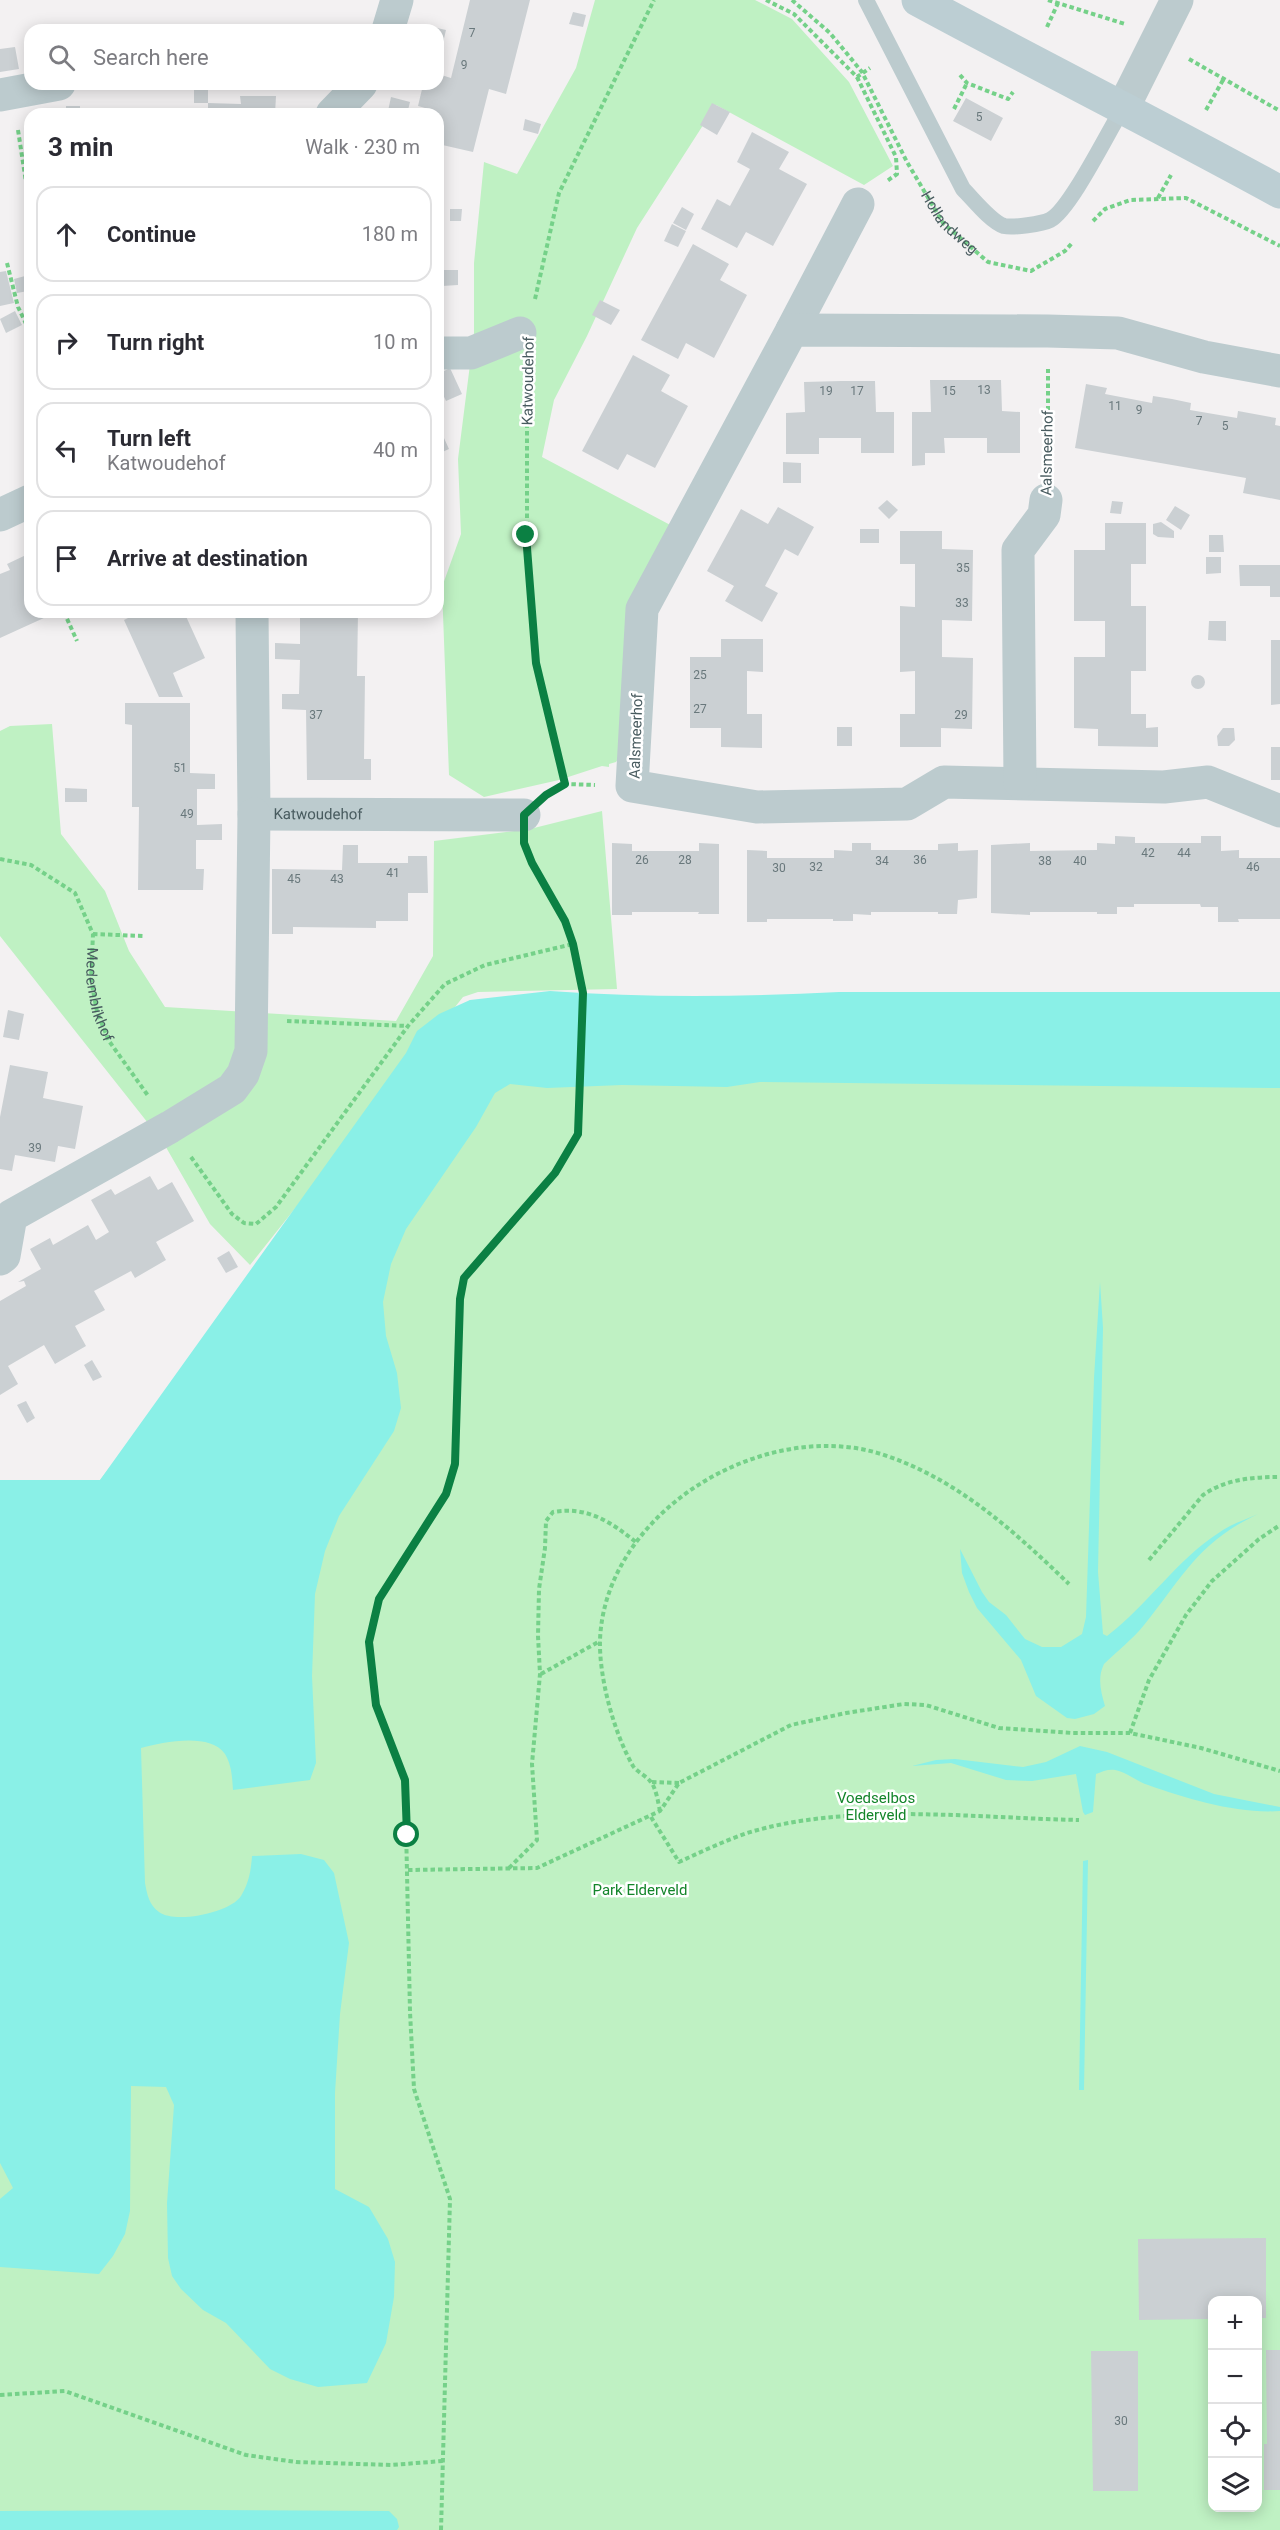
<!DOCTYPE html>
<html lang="en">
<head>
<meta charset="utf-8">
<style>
	:root { --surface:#fff; --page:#f7f7f7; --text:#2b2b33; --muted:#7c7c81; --line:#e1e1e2 }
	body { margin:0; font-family:Roboto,sans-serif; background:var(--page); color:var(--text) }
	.controls { position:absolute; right:18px; bottom:18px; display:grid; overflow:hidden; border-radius:12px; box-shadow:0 3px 15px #0003 }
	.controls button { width:54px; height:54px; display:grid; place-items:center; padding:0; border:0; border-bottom:2px solid var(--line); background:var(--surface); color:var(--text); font:30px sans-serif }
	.stop { position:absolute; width:18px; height:18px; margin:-14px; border:4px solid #0b8043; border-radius:50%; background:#fff }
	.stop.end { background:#0b8043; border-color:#fff; box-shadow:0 2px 6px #0008 }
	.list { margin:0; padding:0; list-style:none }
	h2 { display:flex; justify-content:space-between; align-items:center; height:78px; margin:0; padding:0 24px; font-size:26px }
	h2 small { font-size:20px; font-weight:400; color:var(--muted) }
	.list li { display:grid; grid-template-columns:39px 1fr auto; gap:18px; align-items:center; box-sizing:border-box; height:96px; margin:0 12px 12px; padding:0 12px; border:2px solid var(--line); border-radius:18px }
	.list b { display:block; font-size:22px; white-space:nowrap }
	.list p { margin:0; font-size:20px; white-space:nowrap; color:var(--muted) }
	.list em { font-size:20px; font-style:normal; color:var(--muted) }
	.icon { flex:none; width:33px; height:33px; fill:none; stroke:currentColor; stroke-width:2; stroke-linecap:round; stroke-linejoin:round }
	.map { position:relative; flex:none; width:1280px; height:2530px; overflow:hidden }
	.search { position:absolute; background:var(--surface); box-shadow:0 3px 15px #0003; left:24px; top:24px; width:420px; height:66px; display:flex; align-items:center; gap:15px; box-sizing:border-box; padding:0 21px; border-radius:18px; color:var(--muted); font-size:22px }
	.panel { position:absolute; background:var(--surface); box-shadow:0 3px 15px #0003; left:24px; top:108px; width:420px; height:510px; border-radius:18px }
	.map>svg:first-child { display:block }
</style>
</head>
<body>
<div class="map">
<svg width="1280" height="2530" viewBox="0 0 1280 2530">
	<rect width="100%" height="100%" fill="#f3f1f2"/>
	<!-- green -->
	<path fill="#bff1c3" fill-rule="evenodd" d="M595,0H755L792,19L849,82L893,166L864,185L716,105L637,228L587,336L554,400L542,457L676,528L629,743L616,762L609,764V767L602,766L559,780L484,797L449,775L442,587L461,534L458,459L474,333V263L484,162L517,174L576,68Z
		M52,724L61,834L105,891L129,951L165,1007L396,1021L433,956L434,841L530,829L602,811L617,989L478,992L463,997L250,1265L210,1224L163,1142L0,936V731L10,726Z
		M470,1000L1280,1009V2530H0V1480H100ZM1212,2300H1258V2508H1212Z"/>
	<!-- water -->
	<path fill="#8af0e7" d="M550,991C646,998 743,997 839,992H1280V1088L760,1082L727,1087L622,1085L547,1088L510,1084L495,1093L476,1127L406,1229L391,1264L383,1302L386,1336L397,1373L401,1408L394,1431L339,1516L325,1551L315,1594L312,1676L316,1763L310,1780L233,1790C232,1777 232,1766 225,1754C210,1732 163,1742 141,1748L145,1883C147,1894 149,1905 159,1912C175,1924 230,1913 241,1896C249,1883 251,1870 252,1856L301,1854L324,1860L334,1873L349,1943L340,2014L335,2093V2189L369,2207L388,2239L395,2262L394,2297L386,2343L367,2383L318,2387L290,2379L270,2369L226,2323L203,2310L181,2289L172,2276L168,2258L167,2203L174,2105L166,2087L131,2086L130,2211L125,2234L113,2256L99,2274L0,2267V2199L13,2188L0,2163V1480H100L406,1053L417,1031L439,1014L470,1000Z
		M1100,1282L1103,1328L1098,1572L1103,1634L1107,1636C1148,1605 1176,1560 1220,1532C1231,1524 1245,1520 1258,1514C1198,1542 1183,1577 1144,1625C1133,1639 1117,1651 1104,1664C1097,1678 1101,1692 1105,1706L1094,1714L1075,1719L1067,1718L1036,1696L1021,1660L977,1608L969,1592L962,1573L960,1549L982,1592L989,1602L1006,1615L1025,1639L1042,1647H1061L1082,1634L1086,1617L1094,1378Z
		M1080,1746L1107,1752L1214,1794L1280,1807V1811C1237,1814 1188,1799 1148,1785C1138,1782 1129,1774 1119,1771C1110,1768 1104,1771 1096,1774L1093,1812L1085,1815L1083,1812L1076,1774L1032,1781L1006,1780L951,1763L912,1766L936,1760L955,1759L1023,1767L1046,1762Z
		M1088,1860L1084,2090H1079L1083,1861Z
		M205,2510L389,2511L397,2519L399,2527L397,2530H0V2511Z"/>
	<!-- building -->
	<path fill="#cbd0d3" d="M470,0H530L506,94L489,89L473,152L438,144V114H424L425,108L418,106L423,85L430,87L431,84H438V74L451,78Z
		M573,12L586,15L583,27L569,24Z
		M428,26L446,30L439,60L438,30H427Z
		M15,47L19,69L0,72V49Z
		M208,85V103H194V86Z
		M240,96H276L275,114H208V103L241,104Z
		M391,97L410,102L407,114L388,111Z
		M966,98L1003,118L991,141L953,121Z
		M712,103L730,112L717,135L700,125Z
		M66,106H80V114H66Z
		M525,119L541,124L538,134L523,130Z
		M752,132L789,152L779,169L807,184L773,246L746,232L737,248L701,229L717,199L730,206L750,169L737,162Z
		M682,207L694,214L686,230L673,223Z
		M450,209H462L461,221H450Z
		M672,224L686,231L678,247L664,241Z
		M693,244L729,264L720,280L747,295L714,358L686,343L678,359L641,340Z
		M442,270H458V285L442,286Z
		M6,271L14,303L0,306V272Z
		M25,276L28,291L17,293L14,279Z
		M600,300L620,310L611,325L592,315Z
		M15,311L22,325L6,333L0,319Z
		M633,355L670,375L661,391L688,406L655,468L627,454L618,470L582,451Z
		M450,368L462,394L446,401L438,384V374Z
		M930,380H1001L1002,411L1020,412V453H987V438H944L945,453H925V465L912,466V412H931Z
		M841,381H875L876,412H894V453H861V438H819V454H786V413L805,412L804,382Z
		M1086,384L1107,388L1105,394L1152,403L1153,396L1172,399L1191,403L1190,410L1237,418L1238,411L1276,418L1275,425L1280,426V500L1243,493L1246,478L1075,448Z
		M438,425L449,449L438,454Z
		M783,462L801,463V483H783Z
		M887,500L898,510L889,519L878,508Z
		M1112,501L1123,502L1121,514L1110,513Z
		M1175,506L1190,515L1181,530L1166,520Z
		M778,507L814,527L798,556L785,549L765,586L778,593L762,622L725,601L734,586L707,571L741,509L768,524Z
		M1161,522L1174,531V538L1158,537L1153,534V524Z
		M1105,523H1146V564H1131V606H1146V671H1131V714H1146V728L1158,727V747L1098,746V729L1074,728V657H1105V621H1074V550H1105Z
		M860,529H879V543H860Z
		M900,531H942V549L973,550L972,621L942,620V657L973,658L972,729L941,728V747H900V714H915V671L900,672V606L915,607V564H900Z
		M1209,535H1223L1224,552H1209Z
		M26,555L30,565V612H57L0,638V574L10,570L7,564Z
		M1206,557H1221V573L1206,574Z
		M1239,565H1280V597H1270V586H1240Z
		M140,612H184L205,658L173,673L183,697H159L124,620Z
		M293,612H358L357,676H365L364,759H371V780H307L306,710L282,709V694H299L300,660L275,659V643L300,644V614L293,615Z
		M1209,621H1226V641L1208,640Z
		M721,639H763V672L747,671V714H762V748L721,747V728H690V657H721Z
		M1271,640H1280V704L1271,705Z
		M1191 682a7 7 0 1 1 14 0a7 7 0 1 1-14 0Z
		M125,703H190V773L215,774V789H197V825L222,824V840H196V869H204L203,890H138L139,807H132V725L125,724Z
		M837,727H852V746H837Z
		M1223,728H1234L1235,740L1229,746H1218L1217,736Z
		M1271,747H1280V780H1271Z
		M65,788L87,789V802H65Z
		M1115,836L1135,837V843H1201V836H1221V851L1239,850V858H1280V919H1238L1239,922H1218V907H1201L1200,904H1134V907H1117V914H1097V912H1030V915L991,913V845L1030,843V851L1097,850V843L1115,844Z
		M612,843L632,844V851H699V843L719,844V914H698L699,912H632V915H612Z
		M852,843H871V850H938V844L958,843V851L978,850L977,898L958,900L957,914H938V912H871V915L853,914V921H833V919H767V922H747V850L767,851V858H834V850L852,851Z
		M343,845H358V863H408V856H427L428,893H408V921H376V928L293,927V934H272V869L342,870Z
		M8,1010L24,1014L19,1040L3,1037Z
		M10,1065L48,1072L43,1098L83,1106L75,1149L58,1146L55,1162L15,1155L12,1171L0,1169V1117Z
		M150,1176L158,1190L172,1182L194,1221L156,1242L166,1260L135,1278L131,1271L94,1291L105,1310L75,1326L86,1346L55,1364L44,1345L8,1366L18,1384L0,1395V1301L26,1286L24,1281L18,1282L41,1269L30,1249L50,1238L53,1245L88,1225L96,1240L109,1232L91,1200L111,1189L115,1195Z
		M229,1251L238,1267L226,1273L217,1258Z
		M92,1360L102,1377L93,1381L84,1365Z
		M26,1401L35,1418L27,1423L17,1405Z
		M1266,2238V2318H1258V2300H1212V2319L1139,2320L1138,2239Z
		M1266,2350H1280V2490H1264V2444H1267Z
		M1091,2351H1138V2491H1093Z"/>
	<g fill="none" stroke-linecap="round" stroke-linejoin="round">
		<!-- path -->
		<g stroke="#75d189" stroke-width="4" stroke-dasharray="4.5 3" stroke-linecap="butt">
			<path d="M766,0L794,14L857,77L870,68"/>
			<path id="s1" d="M792,0L830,33L862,72L907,162L943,223L988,262L1031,271L1065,251L1073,242"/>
			<path d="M1048,0L1125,24"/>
			<path d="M1047,27L1058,3"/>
			<path d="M1189,59L1280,111"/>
			<path d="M960,75L967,83L1008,99L1013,92"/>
			<path d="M857,77L896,157L897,174L887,181"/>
			<path d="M954,109L967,83"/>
			<path d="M1206,110L1223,80"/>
			<path d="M18,130L26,182"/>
			<path d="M1158,198L1171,175"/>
			<path d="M1093,221L1105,209L1130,200L1186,198L1280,246"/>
			<path d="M7,263L18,307L30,332"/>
			<path d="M535,299L559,193L654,0"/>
			<path d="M527,371V535L536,663L565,784"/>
			<path d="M1048,463V369"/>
			<path d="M64,612L77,641"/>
			<path d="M551,792L565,784L595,785"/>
			<path id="s2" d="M0,859L31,865L75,893L93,934L91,979L97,1012L109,1041L149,1097"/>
			<path d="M93,934L143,936"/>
			<path d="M287,1021L408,1026"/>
			<path d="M191,1157L232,1214L244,1223L256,1224L276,1207L408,1026L445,984L485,965L573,944"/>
			<path d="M1149,1560L1203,1495C1226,1479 1252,1477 1280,1477"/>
			<path d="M541,1674L600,1641"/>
			<path d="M1130,1733L1149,1680L1186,1615L1212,1581L1259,1539L1280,1525"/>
			<path d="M652,1782L679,1783"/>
			<path d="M660,1811C658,1802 656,1787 650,1781C645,1775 637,1772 633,1766C614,1733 599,1678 600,1640C605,1512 763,1417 881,1454C956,1478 1013,1530 1069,1584"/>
			<path d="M651,1817L679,1862C701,1852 724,1841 747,1833C849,1802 973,1818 1079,1820"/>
			<path d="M509,1868L537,1840L532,1764L540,1674L538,1636L539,1589L545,1548L546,1521L553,1512C588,1506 611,1522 637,1543"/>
			<path d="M408,1870L537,1868L660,1811L679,1783L791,1725L846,1713L904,1704L926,1705L999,1728L1072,1733H1130L1201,1748L1280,1771"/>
			<path d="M0,2395L65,2391L246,2455L296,2462L391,2465L443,2461"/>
			<path d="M441,2530L450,2199L414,2089L410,2012L405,1780L376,1705L369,1642L379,1599L446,1494L455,1464L460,1300L464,1278L555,1173L578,1134L583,993L573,944L565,921L527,852"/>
		</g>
		<!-- lane -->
		<path stroke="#bccbce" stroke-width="16" d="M866,0L963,189C973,199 991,222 1004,226C1013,228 1042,224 1050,220C1070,210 1109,130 1123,108"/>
		<!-- street -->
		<g stroke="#bccbce" stroke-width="33">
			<path d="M388,30L397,0"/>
			<path d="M0,95L59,84"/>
			<path d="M1123,108L1177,0"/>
			<path d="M332,114L361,84"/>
			<path d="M792,330L858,204"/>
			<path d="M438,353H471L520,333"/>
			<path d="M1280,371L1204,357L1118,333L1048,331L792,330L642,609L632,786L757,807L907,804L944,782L1164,787L1208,782L1280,811"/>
			<path d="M0,515L30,501"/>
			<path id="s3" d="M252,612L254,814L524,815"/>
			<path d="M1020,782L1018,550L1044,515L1046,500"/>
			<path d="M0,1259L4,1256L11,1216L170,1127L232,1089L243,1074L251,1051L254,814"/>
		</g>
		<!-- secondary -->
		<path stroke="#bcced3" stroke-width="33" d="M918,0C1038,65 1160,126 1280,192"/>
	</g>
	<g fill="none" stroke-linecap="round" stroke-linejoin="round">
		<!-- route -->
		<path stroke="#0b8043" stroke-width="8" d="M407,1835L405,1780L376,1705L369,1642L379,1599L446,1494L455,1464L460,1299L464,1278L555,1173L578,1134L583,993L573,944L565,921L532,863L524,843V815L546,795L565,784L536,663L526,535"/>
	</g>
	<g text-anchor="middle" stroke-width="5" stroke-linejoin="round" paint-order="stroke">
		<!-- number labels -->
		<g font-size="12" fill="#69787c">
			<text x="472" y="37">7</text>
			<text x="464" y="69">9</text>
			<text x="979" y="121">5</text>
			<text x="984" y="394">13</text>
			<text x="826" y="395">19</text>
			<text x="857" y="395">17</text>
			<text x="949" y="395">15</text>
			<text x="1115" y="410">11</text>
			<text x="1139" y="414">9</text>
			<text x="1199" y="425">7</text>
			<text x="1225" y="430">5</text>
			<text x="963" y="572">35</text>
			<text x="962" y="607">33</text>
			<text x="700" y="679">25</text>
			<text x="700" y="713">27</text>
			<text x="316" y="719">37</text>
			<text x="961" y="719">29</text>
			<text x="180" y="772">51</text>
			<text x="187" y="818">49</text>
			<text x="1148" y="857">42</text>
			<text x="1184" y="857">44</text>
			<text x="642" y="864">26</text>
			<text x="685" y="864">28</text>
			<text x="920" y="864">36</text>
			<text x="882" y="865">34</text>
			<text x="1045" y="865">38</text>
			<text x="1080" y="865">40</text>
			<text x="816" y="871">32</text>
			<text x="1253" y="871">46</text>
			<text x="779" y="872">30</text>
			<text x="393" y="877">41</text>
			<text x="294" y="883">45</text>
			<text x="337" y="883">43</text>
			<text x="35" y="1152">39</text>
			<text x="1121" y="2425">30</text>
		</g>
		<!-- street labels -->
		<g font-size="15" fill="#485b5f" stroke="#fff">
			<text dy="5" stroke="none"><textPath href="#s1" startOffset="276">Hollandweg</textPath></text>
			<text transform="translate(528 381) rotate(-89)" y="5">Katwoudehof</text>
			<text transform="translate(1047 453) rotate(-89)" y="5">Aalsmeerhof</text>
			<text transform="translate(636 736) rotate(-88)" y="5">Aalsmeerhof</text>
			<text dy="5" stroke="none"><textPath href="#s3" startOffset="266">Katwoudehof</textPath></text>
			<text dy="5" stroke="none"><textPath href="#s2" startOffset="190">Medemblikhof</textPath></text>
		</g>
		<!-- park labels -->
		<g font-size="15" fill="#14852b" stroke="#fff">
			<text x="876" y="1803">Voedselbos<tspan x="876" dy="17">Elderveld</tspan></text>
			<text x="640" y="1895">Park Elderveld</text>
		</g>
	</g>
</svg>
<div class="controls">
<button>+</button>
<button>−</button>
<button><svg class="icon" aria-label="locate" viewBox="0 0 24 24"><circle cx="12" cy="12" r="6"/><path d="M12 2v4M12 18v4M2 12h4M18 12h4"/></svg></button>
<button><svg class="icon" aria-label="layers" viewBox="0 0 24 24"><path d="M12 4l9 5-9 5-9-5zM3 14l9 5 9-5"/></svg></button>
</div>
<div class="stop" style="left:407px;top:1835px"></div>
<div class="stop end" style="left:526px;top:535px"></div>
<div class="search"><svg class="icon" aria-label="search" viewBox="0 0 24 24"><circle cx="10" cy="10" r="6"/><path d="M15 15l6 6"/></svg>Search here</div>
<section class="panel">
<h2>3 min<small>Walk · 230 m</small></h2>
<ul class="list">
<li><svg class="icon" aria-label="ahead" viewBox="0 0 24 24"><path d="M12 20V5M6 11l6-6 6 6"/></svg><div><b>Continue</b></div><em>180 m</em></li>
<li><svg class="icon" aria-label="right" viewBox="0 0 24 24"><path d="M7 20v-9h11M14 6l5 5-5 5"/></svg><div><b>Turn right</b></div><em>10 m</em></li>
<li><svg class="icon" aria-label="left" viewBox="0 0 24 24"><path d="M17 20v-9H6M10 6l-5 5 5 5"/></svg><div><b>Turn left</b><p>Katwoudehof</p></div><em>40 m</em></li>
<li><svg class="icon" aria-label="arrive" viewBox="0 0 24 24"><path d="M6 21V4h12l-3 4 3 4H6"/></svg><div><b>Arrive at destination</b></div></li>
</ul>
</section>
</div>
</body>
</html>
